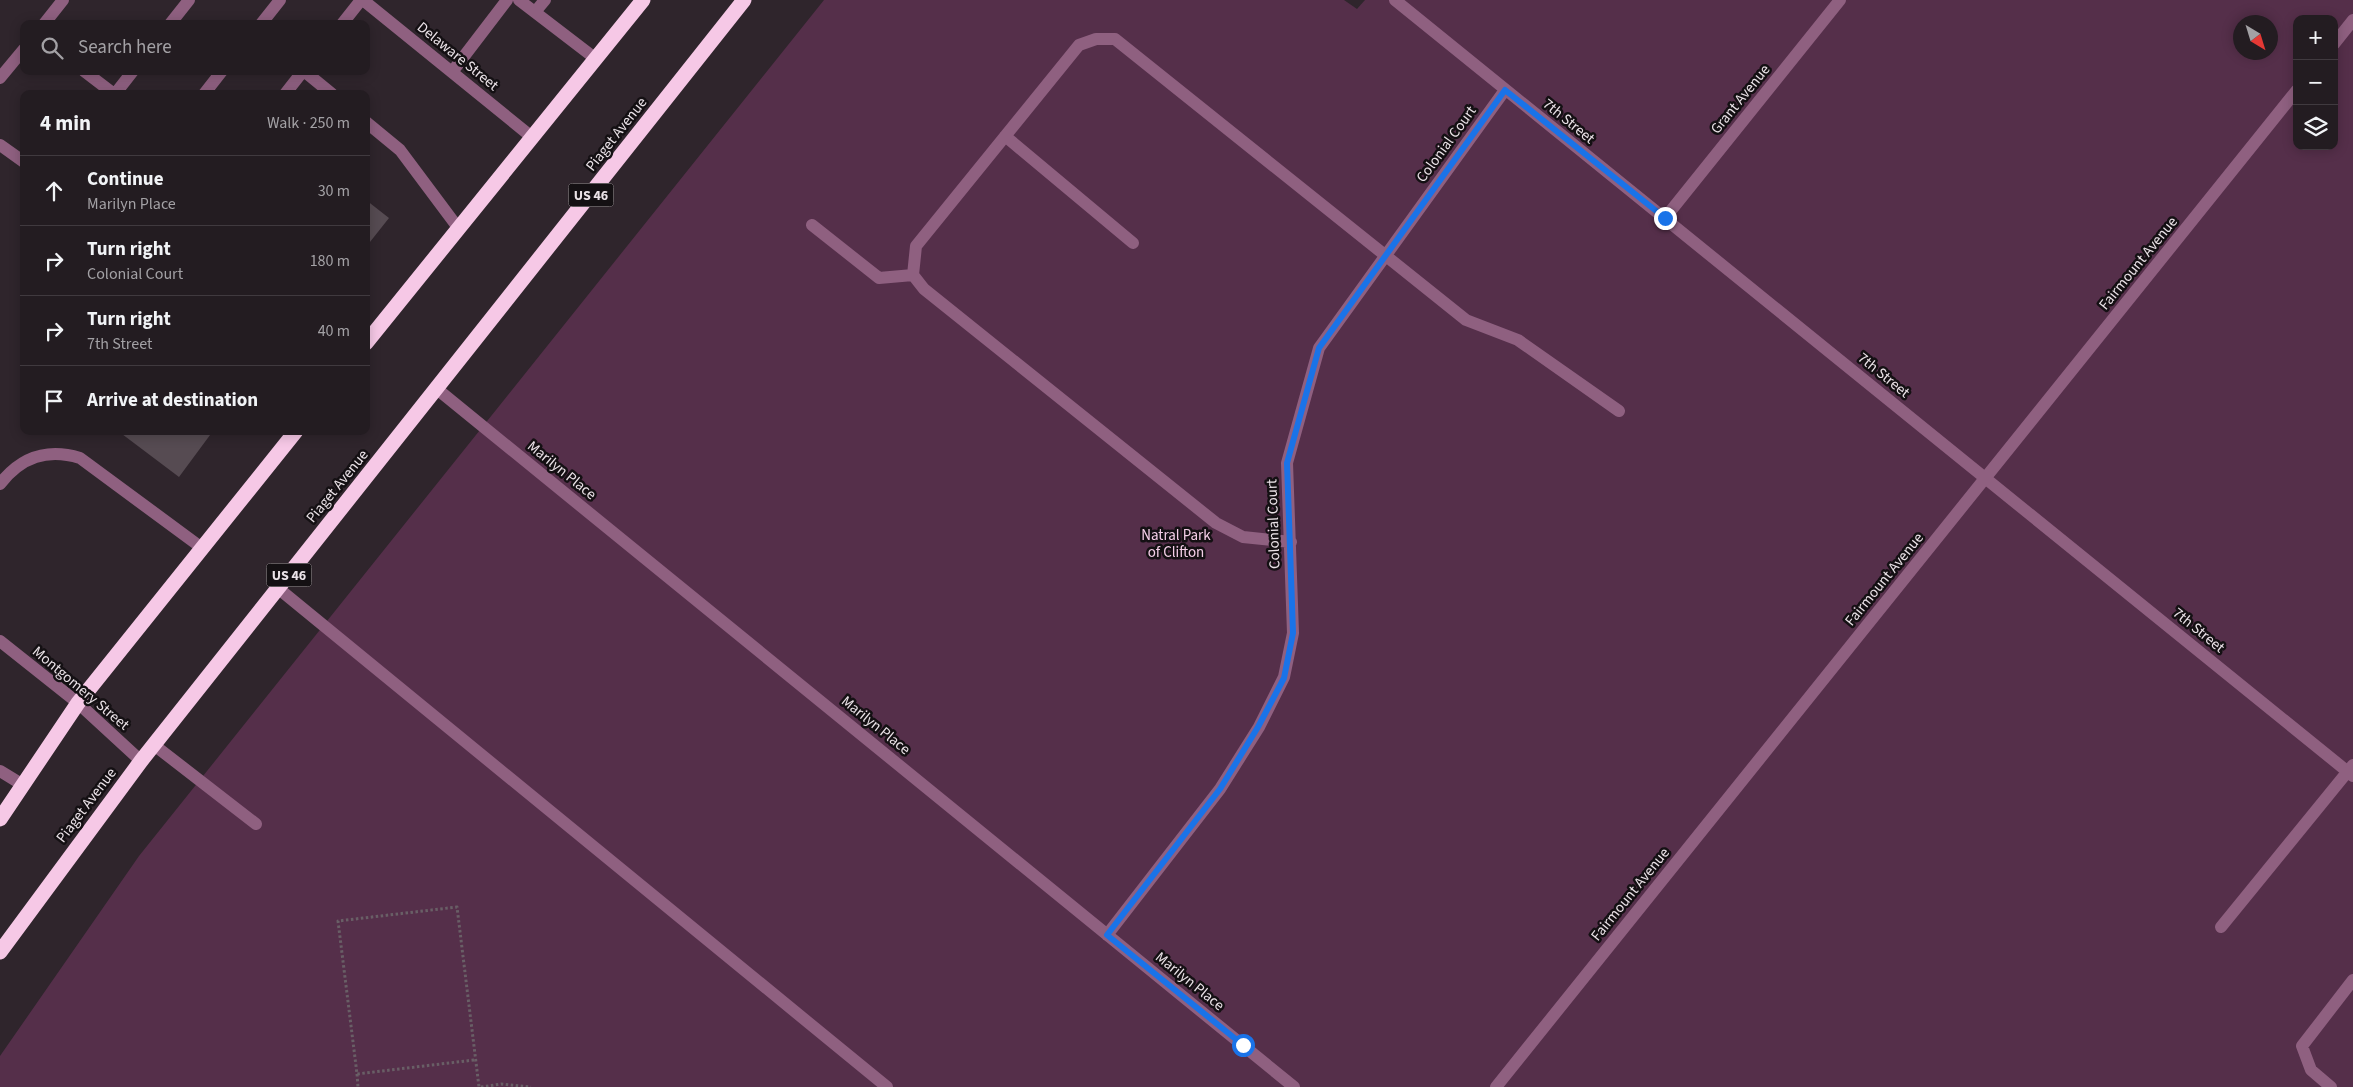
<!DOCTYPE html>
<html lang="en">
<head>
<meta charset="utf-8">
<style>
	:root { --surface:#231c21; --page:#2f292e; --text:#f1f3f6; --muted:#a3a1a5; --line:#403a3f }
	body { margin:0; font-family:"Source Sans 3",sans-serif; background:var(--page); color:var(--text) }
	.controls { position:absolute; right:15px; top:15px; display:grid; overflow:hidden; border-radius:10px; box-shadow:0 2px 12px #0003 }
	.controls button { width:45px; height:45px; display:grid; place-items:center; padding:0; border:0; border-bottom:1px solid var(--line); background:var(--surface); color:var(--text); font:25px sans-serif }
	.compass { position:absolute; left:2233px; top:15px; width:45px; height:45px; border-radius:50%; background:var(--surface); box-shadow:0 2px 12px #0003; rotate:142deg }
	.stop { position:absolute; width:15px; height:15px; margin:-11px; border:4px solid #1a73e8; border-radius:50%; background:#fff }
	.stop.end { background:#1a73e8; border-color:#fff; box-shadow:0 1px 5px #0008 }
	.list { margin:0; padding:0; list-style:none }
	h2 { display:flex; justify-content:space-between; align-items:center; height:65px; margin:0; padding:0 20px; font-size:21px }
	h2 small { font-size:16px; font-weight:400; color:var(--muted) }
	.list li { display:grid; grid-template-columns:32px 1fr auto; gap:15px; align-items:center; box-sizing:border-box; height:70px; padding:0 20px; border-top:1px solid var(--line) }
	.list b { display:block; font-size:19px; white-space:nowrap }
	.list p { margin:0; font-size:16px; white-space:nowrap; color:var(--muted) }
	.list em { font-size:16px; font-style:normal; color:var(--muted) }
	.icon { flex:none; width:28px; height:28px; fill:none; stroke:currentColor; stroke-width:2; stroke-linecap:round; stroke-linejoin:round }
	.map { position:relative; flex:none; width:2353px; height:1087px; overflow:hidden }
	.search { position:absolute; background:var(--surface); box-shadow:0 2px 12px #0003; left:20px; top:20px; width:350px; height:55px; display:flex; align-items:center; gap:12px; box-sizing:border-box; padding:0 18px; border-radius:10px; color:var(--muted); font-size:19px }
	.panel { position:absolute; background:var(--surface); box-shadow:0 2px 12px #0003; left:20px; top:90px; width:350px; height:345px; border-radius:10px }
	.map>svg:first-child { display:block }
</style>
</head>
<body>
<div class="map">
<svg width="2353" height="1087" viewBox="0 0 2353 1087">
	<rect width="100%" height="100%" fill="#2f252c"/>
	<!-- green -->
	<path fill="#552f4a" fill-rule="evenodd" d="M824,0H1344L1357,9L1365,0H2353V1087H0V1056L139,856ZM2297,19H2334V146H2297ZM2240,22H2270V52H2240Z"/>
	<!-- building -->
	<path fill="#564b52" d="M366,200L389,218L366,247Z
		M118,431H213L179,477Z"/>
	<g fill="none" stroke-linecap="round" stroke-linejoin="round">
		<!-- path -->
		<path stroke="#695f66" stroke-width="3" stroke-dasharray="2.5 2.5" stroke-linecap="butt" d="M474,1060L357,1074L338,921L457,907L479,1087
			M357,1074L358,1087
			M481,1087L501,1084L531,1087"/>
		<!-- minor -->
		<path stroke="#8f6080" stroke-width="12" d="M363,0L533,138
			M519,0L596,59
			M1395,0L2353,776
			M535,12L545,0
			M44,24L63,0
			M170,24L189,0
			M261,24L280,0
			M342,24L361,0
			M2334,44L2353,20
			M84,71L114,94
			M304,71L332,94
			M452,72L507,0
			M0,78L24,49
			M115,94L133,71
			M204,94L222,71
			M285,94L303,71
			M366,122L400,150L459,229
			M1005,136L1133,243
			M0,145L24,162
			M1665,218L1840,0
			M812,225L879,278L913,275
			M437,389L1294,1087
			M0,484C21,457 47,448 80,458L202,548
			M1291,542L1243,537L1216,523L924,289L913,275L916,246L1079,45L1096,39H1115L1466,320L1518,340L1619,411
			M279,589L887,1087
			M0,641L78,703L141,761
			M154,745L256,824
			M0,771L23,785
			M2221,927L2353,765
			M1107,935L1220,789L1259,727L1284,677L1293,633L1287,463L1319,348L1505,90
			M1496,1087L2297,90
			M2331,1087L2311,1070L2302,1046L2353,980"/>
		<!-- highway -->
		<path stroke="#f6c8e6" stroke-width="15" d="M366,343L643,0
			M0,819L78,703L296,431
			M0,952L141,761L744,0"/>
	</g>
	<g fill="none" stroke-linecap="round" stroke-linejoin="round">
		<!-- route -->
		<path stroke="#1a73e8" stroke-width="6" d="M1243,1045L1107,935L1220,789L1258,727L1284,678L1293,633L1287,463L1319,348L1505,90L1665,218"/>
	</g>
	<g text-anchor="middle" stroke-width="5" stroke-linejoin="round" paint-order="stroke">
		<!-- shield labels -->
		<g fill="#141013" stroke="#aaa3a7" stroke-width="1">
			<rect x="568.5" y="183.5" width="45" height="23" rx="4"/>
			<rect x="266.5" y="563.5" width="45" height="23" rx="4"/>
		</g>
		<g font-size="14" font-weight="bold" fill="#eae2e7">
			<text x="591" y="200">US 46</text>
			<text x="289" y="580">US 46</text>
		</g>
		<!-- street labels -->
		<g font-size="15" fill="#eae2e7" stroke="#141013">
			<text transform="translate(458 56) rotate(39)" y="5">Delaware Street</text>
			<text transform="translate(1740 99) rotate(-51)" y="5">Grant Avenue</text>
			<text transform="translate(1569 121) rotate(39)" y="5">7th Street</text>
			<text transform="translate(616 134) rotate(-52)" y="5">Piaget Avenue</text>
			<text transform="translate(1446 144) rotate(-54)" y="5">Colonial Court</text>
			<text transform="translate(2138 263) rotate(-51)" y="5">Fairmount Avenue</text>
			<text transform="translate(1884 375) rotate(39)" y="5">7th Street</text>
			<text transform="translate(562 470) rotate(39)" y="5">Marilyn Place</text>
			<text transform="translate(337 486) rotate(-51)" y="5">Piaget Avenue</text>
			<text transform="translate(1273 524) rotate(-92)" y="5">Colonial Court</text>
			<text transform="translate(1884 579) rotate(-51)" y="5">Fairmount Avenue</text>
			<text transform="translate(2199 630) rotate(39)" y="5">7th Street</text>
			<text transform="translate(81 688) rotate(40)" y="5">Montgomery Street</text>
			<text transform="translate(876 725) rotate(39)" y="5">Marilyn Place</text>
			<text transform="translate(86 805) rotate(-53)" y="5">Piaget Avenue</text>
			<text transform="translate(1630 894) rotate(-51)" y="5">Fairmount Avenue</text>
			<text transform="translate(1190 981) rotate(39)" y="5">Marilyn Place</text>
		</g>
		<!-- park labels -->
		<g font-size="15" fill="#f5cfe8" stroke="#141013">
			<text x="1176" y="540">Natral Park<tspan x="1176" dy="17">of Clifton</tspan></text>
		</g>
	</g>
</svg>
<div class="controls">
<button>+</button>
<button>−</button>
<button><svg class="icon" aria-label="layers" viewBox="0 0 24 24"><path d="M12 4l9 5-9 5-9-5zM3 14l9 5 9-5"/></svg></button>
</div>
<svg class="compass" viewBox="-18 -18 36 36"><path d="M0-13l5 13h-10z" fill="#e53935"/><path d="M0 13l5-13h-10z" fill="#a3a1a5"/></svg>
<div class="stop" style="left:1243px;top:1045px"></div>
<div class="stop end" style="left:1665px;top:218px"></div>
<div class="search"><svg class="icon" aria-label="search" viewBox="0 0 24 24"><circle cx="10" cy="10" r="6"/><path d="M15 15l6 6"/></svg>Search here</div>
<section class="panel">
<h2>4 min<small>Walk · 250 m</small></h2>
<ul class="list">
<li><svg class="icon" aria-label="ahead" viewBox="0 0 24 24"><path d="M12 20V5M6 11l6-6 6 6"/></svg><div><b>Continue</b><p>Marilyn Place</p></div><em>30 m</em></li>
<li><svg class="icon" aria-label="right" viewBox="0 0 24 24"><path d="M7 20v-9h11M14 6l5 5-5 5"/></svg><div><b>Turn right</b><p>Colonial Court</p></div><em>180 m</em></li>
<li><svg class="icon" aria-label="right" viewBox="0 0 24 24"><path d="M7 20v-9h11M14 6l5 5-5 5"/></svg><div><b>Turn right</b><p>7th Street</p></div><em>40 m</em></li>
<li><svg class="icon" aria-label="arrive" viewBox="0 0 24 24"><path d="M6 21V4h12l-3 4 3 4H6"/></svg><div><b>Arrive at destination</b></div></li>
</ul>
</section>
</div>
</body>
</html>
